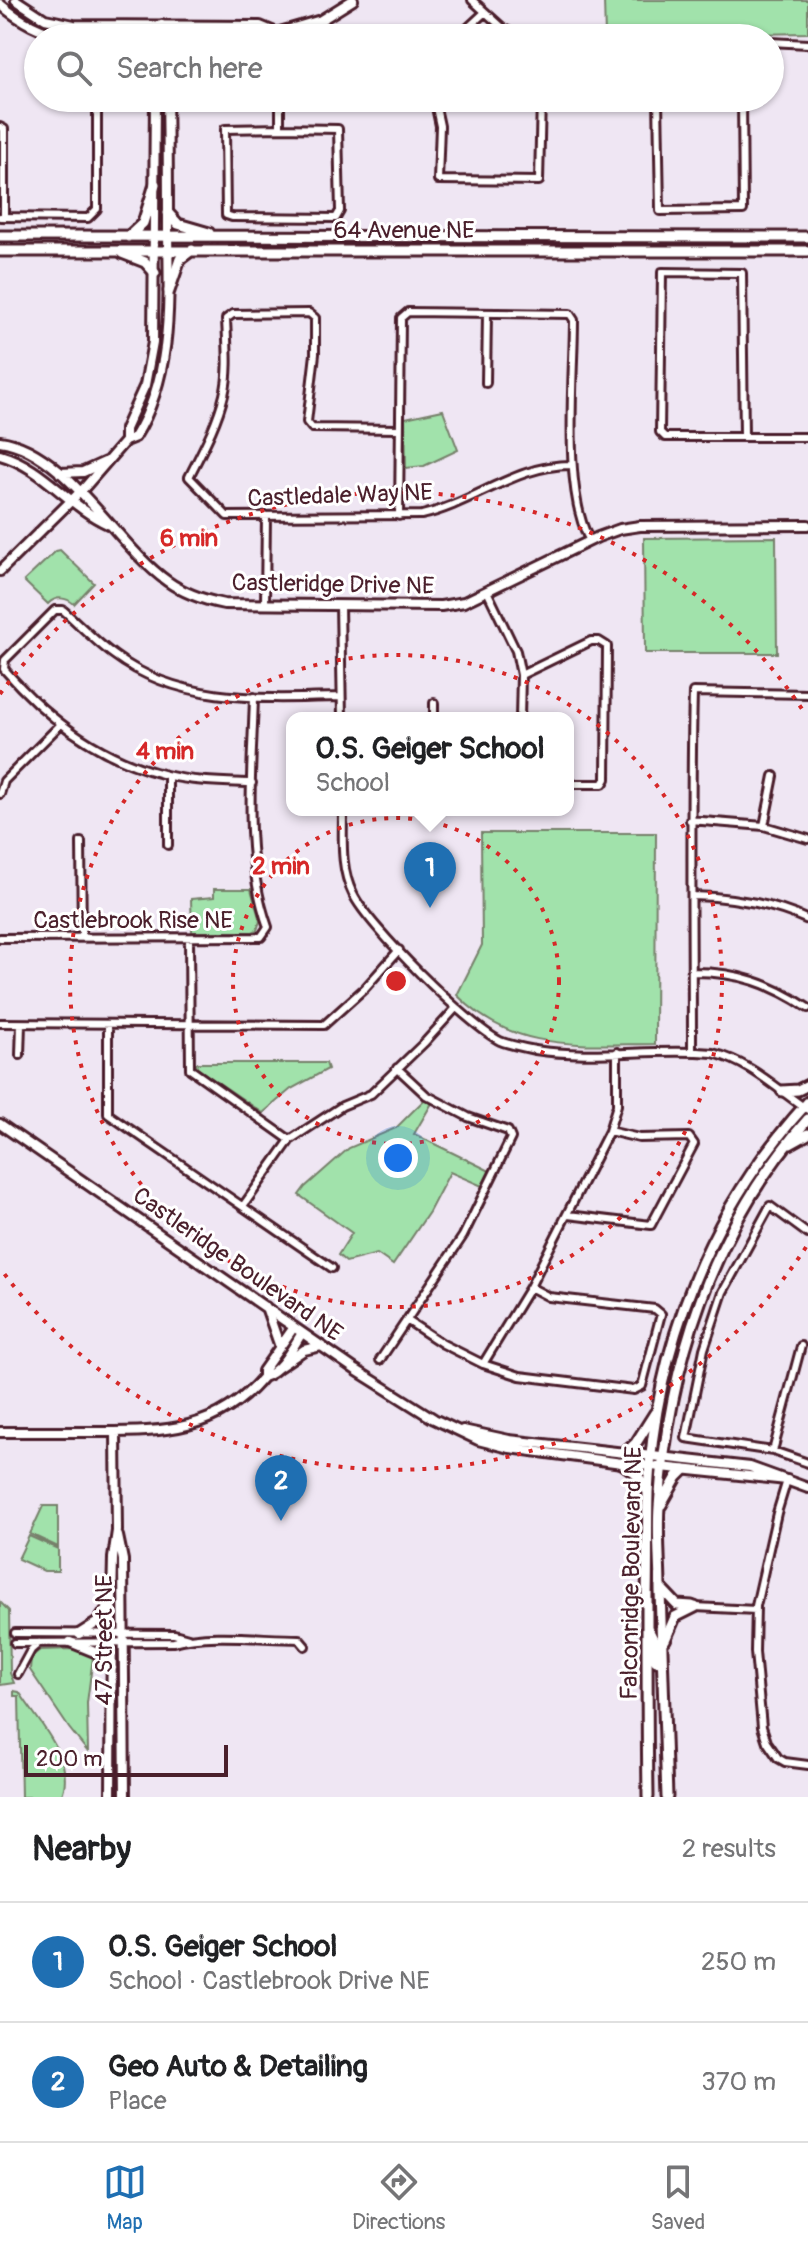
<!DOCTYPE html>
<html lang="en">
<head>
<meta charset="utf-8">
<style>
	:root { --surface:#fff; --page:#f6f6f6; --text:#202124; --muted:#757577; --line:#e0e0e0; --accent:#1f6fb2 }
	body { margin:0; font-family:Pangolin,sans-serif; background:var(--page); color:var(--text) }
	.scale { position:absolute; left:24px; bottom:20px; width:204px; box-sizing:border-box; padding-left:8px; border:4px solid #4a1f2b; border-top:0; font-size:22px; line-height:28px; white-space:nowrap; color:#4a1f2b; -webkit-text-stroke:6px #fff; paint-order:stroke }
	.you { position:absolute; left:398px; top:1158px; width:28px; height:28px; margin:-20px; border:6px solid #fff; border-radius:50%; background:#1a73e8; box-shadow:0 0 0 12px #1a73e833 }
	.badge { display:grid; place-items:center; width:52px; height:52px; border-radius:50%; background:var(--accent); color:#fff; font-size:26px; font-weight:700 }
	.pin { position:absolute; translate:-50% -66px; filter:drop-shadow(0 2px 4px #0008) }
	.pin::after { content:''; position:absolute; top:42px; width:28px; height:24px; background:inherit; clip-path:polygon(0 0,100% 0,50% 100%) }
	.popup { position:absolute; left:286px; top:712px; width:288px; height:104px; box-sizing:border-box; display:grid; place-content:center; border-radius:16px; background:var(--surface); filter:drop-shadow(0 2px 6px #0005); font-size:26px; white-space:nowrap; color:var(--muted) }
	.popup b { font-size:30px; color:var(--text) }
	.popup::after { content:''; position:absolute; left:50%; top:100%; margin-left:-16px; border:16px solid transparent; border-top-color:var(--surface) }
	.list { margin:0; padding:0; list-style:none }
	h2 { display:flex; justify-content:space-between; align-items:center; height:104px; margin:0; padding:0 32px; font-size:34px }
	h2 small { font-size:26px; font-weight:400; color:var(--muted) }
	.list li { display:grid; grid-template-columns:52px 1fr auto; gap:24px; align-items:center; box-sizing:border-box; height:120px; padding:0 32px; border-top:2px solid var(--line) }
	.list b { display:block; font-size:30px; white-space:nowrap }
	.list p { margin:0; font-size:26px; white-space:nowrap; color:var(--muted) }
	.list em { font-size:26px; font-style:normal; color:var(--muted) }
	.icon { flex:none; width:44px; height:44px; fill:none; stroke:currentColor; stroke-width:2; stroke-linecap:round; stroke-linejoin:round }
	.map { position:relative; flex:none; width:808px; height:1797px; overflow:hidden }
	.search { position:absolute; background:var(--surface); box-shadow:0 2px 6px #0004; left:24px; right:24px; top:24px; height:88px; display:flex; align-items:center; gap:20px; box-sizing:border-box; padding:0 28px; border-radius:44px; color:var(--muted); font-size:30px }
	.sheet { height:344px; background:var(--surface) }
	nav { display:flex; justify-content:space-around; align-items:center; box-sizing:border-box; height:112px; border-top:2px solid var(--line); background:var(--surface); font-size:22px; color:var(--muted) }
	nav a { display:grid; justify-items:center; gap:4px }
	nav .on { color:var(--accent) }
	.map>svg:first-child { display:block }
</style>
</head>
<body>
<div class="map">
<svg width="808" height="1797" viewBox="0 0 808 1797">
	<rect width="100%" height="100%" fill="#efe6f3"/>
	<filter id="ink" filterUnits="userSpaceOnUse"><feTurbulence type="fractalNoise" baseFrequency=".0125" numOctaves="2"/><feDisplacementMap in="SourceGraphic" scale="16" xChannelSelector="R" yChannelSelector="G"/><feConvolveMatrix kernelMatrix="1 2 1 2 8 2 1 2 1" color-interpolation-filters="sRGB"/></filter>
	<g filter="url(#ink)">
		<!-- green -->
		<path fill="#a1e2ab" stroke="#76806b" stroke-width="2" d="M604,0H808V33L605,37Z
			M443,410L458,450L424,466L406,468L405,418Z
			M776,537L777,653H645L644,538Z
			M60,550L94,583L74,604C66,597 56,596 48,604L24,581L56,551Z
			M481,833H656L655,1044C580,1044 514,1053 457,995L482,945Z
			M214,889H251L260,921L257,930L253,932H192L191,899L214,897Z
			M196,1063H326L328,1069L291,1089L263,1113L197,1068Z
			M425,1099L432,1103L414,1134L490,1171L482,1186L450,1172L429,1212L393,1265L377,1254L346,1262L338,1255L352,1233L299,1195L305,1187L349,1148L396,1128Z
			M43,1506H58V1547L30,1534Z
			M29,1536L58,1549V1571H44L18,1559Z
			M0,1602L9,1611L10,1673L14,1683L0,1685Z
			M74,1649L93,1657L87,1703L88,1752L69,1728L30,1670L31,1657L40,1650Z
			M14,1691L19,1692L22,1696C40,1724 77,1762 61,1797H21L19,1696H14Z"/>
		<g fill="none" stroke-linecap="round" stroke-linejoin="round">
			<defs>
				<path id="minor" d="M472,0L504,29L523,38
					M100,38V27
					M457,38L484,13
					M770,42L808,44
					M280,98V128
					M434,98L440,126L438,180L539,181L541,98
					M658,98L660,211L743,210L742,98
					M0,127L4,129V217
					M280,128L338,129L340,211L336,218L232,217L226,215L225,129Z
					M0,217L88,218L97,209V98
					M486,383L487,314
					M399,429L312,428L307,422L315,354V318L309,313L233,314L226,319C227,344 230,371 224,395C217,424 202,451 189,477L227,516L422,515C474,503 518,464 572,465
					M744,436L742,273L662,272L660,432L665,437H808
					M399,516L401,318L408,312L570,314L574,320C574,378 562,492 590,541
					M487,591L516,651L521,675L520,718
					M265,604L266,516
					M340,605L342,718
					M521,675L591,641H599L607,646L606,779L603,784H568
					M434,718V703
					M168,776V845
					M252,783C224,782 194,782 166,775C100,759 48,720 4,669L5,660L55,610H63C80,625 96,642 114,655C179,704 264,699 341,697
					M0,794L4,781L60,725
					M343,810C343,839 340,868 353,894C368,926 468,1025 500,1041C510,1045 525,1048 535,1050C593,1059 654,1048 713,1053C750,1062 777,1089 808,1110
					M690,820L764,826L808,839
					M764,826L774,776
					M81,842L82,938
					M693,896C734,897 771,903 808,920
					M0,938L261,937L268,927C242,854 252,773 254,697
					M189,939L190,1069L290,1140
					M694,972C738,972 772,984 808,1008
					M0,1023L324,1025L365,988L399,950
					M108,1024V1114L332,1268
					M692,1051C692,932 690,812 693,692L808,694
					M20,1055L21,1024
					M243,1206L290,1140L342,1106L371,1094L425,1042L455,1009
					M568,1215L651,1225L694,1144L689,1137L639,1138L609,1131
					M808,1234L770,1206L723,1292L704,1349L686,1438L773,1451L808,1463
					M408,1321L443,1344L483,1364L530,1287L609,1131L617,1105V1052
					M380,1360L463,1236L511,1138L508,1131L468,1117L426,1095L397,1068
					M483,1364L520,1376L634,1390L642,1386L661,1314L655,1309L549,1297L530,1287
					M773,1451L801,1346
					M787,1480L777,1513L756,1606L755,1652L762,1727L767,1742L778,1758L785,1762L808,1765
					M695,1607L756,1610
					M15,1633L174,1634L188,1638
					M15,1643L174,1642C210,1632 261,1639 299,1639L305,1646
					M18,1674L31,1650L39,1643"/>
				<path id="tertiary" d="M16,0L45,19L74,25L260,26L277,33
					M0,4C21,22 41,32 68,38
					M156,38L162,25
					M163,38H170
					M185,38H214
					M259,38L321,20L353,0
					M0,441C66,450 116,545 167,581C185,594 204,600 224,604L441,606L464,602L598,537L620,529L640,526L808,525
					M125,441V429L145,385L153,342L155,98
					M0,455C43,467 68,506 108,524
					M60,473L83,472L105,462
					M0,571L85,487L125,441L135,437C173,376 169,302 168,233C168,188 168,143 167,98
					M0,1124L356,1370L434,1419L478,1440L510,1448L622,1463L787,1480
					M266,1307L280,1347
					M279,1367L304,1350L321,1346
					M263,1377C281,1372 292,1348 302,1333
					M463,1430L509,1440L750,1467L808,1488
					M0,1432C33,1432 66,1432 100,1432C165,1432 218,1431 263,1377V1371L294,1327
					M118,1536L123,1560L125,1797
					M79,1634L98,1622L111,1602
					M70,1642L97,1653L112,1668
					M111,1797L112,1601L113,1558L117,1531L116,1433"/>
				<path id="secondary" d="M168,213L178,224L209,233
					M0,236L808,237
					M128,237L143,223L155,184
					M0,251H808
					M122,253L145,262L155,273
					M169,291L180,259L192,250
					M782,1091L798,1090L808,1085
					M790,1144L808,1134
					M626,1452L636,1443L655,1413
					M622,1463L636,1473L648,1492
					M661,1505L677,1477L684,1470
					M660,1587L677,1605L692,1606
					M648,1629L655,1643L656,1661
					M665,1640L675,1617L695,1607
					M648,1797C647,1730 647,1663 647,1596C648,1562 647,1527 648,1493C655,1346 709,1210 808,1102
					M667,1797C665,1728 662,1660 660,1591C660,1563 657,1535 659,1507C668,1365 712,1227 808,1119"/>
			</defs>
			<!-- minor casing -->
			<use href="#minor" stroke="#4a1f2b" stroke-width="12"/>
			<!-- tertiary casing -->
			<use href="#tertiary" stroke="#4a1f2b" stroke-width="14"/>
			<!-- secondary casing -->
			<use href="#secondary" stroke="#4a1f2b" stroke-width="15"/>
			<!-- minor -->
			<use href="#minor" stroke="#fff" stroke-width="6"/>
			<!-- tertiary -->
			<use href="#tertiary" stroke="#fff" stroke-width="8"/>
			<!-- secondary -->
			<use href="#secondary" stroke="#fff" stroke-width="9"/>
		</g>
	</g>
	<!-- distance rings -->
	<g fill="none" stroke="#d62828" stroke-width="4" stroke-dasharray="4 8">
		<circle cx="396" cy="981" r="163"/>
		<circle cx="396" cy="981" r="326"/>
		<path d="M806 1247A489 489 0 0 1 0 1268M0 694A489 489 0 0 1 806 715"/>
	</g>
	<g text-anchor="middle" stroke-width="6" stroke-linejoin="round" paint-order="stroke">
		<!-- street labels -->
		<g font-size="24" fill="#4a1f2b" stroke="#fff">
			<text x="404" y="238">64 Avenue NE</text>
			<text transform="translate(340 495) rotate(-2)" y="8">Castledale Way NE</text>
			<text transform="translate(333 584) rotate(1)" y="8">Castleridge Drive NE</text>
			<text x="133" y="928">Castlebrook Rise NE</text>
			<text transform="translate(238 1264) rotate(35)" y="8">Castleridge Boulevard NE</text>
			<text transform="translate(631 1573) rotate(-89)" y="8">Falconridge Boulevard NE</text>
			<text transform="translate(104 1640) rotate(-90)" y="8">47 Street NE</text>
		</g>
	</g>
	<circle cx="396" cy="981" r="12" fill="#d62828" stroke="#fff" stroke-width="4"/>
	<g font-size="24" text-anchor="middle" font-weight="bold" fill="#d62828" stroke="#fff" stroke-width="6" stroke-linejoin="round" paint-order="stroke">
		<text x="189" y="546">6 min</text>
		<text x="165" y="759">4 min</text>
		<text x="281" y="874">2 min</text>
	</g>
</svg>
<div class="scale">200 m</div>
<div class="you"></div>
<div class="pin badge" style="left:430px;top:908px">1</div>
<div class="popup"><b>O.S. Geiger School</b>School</div>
<div class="pin badge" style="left:281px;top:1521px">2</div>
<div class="search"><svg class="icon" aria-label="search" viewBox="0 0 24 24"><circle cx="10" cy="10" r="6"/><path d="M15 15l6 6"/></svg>Search here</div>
</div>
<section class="sheet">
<h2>Nearby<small>2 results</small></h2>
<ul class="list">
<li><span class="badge">1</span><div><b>O.S. Geiger School</b><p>School · Castlebrook Drive NE</p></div><em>250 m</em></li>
<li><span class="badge">2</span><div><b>Geo Auto &amp; Detailing</b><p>Place</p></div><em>370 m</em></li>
</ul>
</section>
<nav>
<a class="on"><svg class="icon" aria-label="map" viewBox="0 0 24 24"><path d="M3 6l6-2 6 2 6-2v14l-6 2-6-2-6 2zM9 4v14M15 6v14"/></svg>Map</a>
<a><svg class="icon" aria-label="directions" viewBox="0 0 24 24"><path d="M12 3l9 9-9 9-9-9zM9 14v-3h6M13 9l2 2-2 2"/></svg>Directions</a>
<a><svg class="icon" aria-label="saved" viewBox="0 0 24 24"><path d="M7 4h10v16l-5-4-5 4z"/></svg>Saved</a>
</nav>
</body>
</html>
